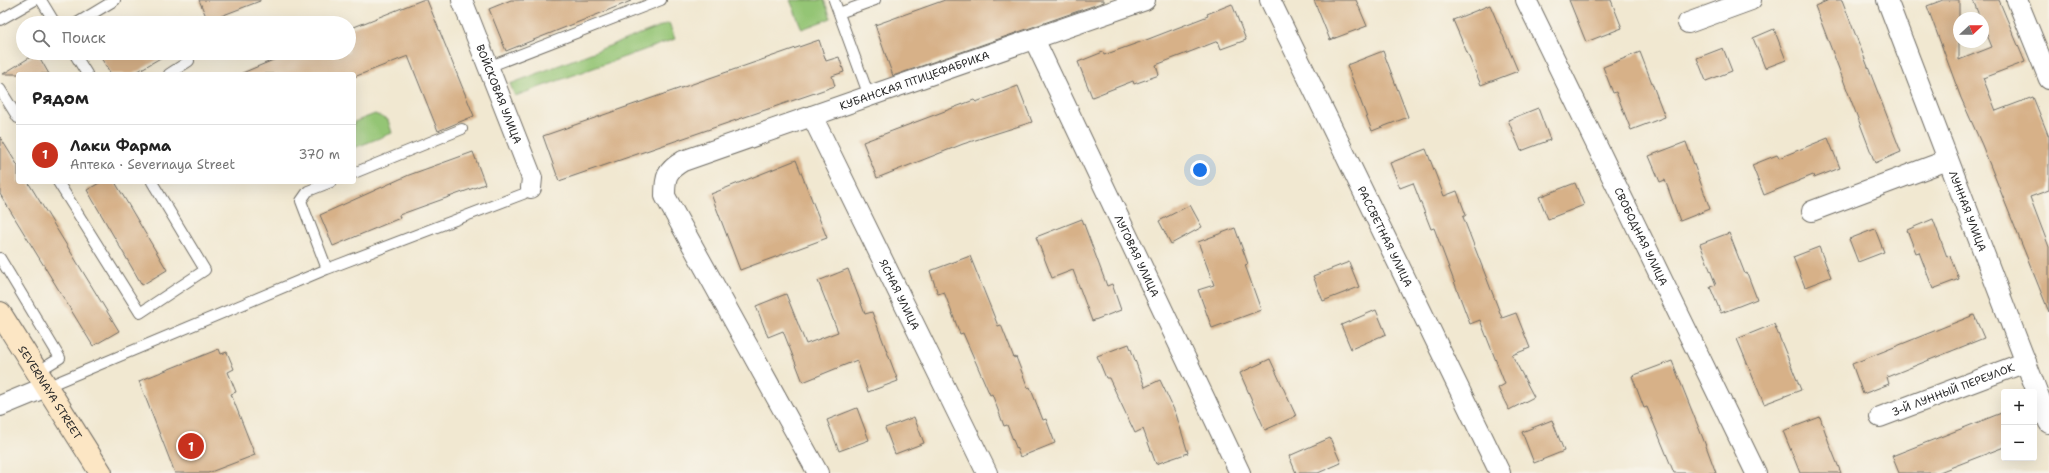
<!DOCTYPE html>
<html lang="ru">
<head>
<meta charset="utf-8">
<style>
	:root { --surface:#fff; --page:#f2f2f2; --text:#222; --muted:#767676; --line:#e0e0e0; --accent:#c8321e }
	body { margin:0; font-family:"Shantell Sans",sans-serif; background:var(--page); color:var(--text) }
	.controls { position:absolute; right:12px; bottom:12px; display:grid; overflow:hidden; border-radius:4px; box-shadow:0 4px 16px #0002 }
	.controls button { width:36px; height:36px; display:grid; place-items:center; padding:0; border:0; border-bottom:1px solid var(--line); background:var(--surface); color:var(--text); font:20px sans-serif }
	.compass { position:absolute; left:1953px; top:12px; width:36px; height:36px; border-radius:50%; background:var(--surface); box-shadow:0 4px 16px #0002; rotate:68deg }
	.you { position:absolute; left:1200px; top:170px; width:14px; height:14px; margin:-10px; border:3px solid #fff; border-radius:50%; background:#1a73e8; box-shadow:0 0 0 6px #1a73e833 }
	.badge { display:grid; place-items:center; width:26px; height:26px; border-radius:50%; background:var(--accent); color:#fff; font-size:13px; font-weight:700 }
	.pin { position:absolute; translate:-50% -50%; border:2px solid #fff; box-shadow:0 1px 4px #0006 }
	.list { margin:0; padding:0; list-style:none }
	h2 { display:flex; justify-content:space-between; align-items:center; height:52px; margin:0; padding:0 16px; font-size:17px }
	h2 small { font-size:13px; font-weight:400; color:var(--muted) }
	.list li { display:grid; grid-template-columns:26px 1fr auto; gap:12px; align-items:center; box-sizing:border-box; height:60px; padding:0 16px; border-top:1px solid var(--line) }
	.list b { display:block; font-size:15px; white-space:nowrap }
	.list p { margin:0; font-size:13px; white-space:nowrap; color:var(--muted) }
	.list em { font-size:13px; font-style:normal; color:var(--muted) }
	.icon { flex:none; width:22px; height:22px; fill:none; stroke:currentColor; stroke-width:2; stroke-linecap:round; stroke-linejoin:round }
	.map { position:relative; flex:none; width:2049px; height:473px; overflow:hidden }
	.search { position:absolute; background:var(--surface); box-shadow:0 4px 16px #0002; left:16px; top:16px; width:340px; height:44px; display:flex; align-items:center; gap:10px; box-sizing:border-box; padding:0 14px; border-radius:22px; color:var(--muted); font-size:15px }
	.panel { position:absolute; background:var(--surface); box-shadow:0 4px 16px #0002; left:16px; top:72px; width:340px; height:112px; border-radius:4px }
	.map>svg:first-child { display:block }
</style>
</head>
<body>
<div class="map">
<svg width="2049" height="473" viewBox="0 0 2049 473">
	<rect width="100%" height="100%" fill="#f7f3e8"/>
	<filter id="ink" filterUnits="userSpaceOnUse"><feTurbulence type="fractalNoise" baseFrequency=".025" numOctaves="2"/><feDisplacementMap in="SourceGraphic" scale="8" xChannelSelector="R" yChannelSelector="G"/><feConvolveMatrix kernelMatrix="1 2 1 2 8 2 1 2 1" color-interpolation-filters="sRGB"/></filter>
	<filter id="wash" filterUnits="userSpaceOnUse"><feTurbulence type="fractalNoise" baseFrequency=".012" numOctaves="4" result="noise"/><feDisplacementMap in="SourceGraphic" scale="16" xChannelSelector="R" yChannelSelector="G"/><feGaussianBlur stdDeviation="0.9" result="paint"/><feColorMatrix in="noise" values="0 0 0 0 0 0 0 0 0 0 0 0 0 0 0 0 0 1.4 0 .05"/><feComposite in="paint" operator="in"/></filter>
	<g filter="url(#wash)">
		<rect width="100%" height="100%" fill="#f1e8d1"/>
		<!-- green -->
		<path fill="#94c574" stroke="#607850" d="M790,0H824L831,18L802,29Z
			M669,23L675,39L515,96L510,84Z
			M375,114L388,120L392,133L354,148V122Z"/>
		<g id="blocks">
			<!-- building -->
			<path fill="#d7b188" d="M199,0H260V1L208,21Z
				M422,0H427L474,116L438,131L408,56L354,77V74H240L290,53H349V29Z
				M511,0H631V1L506,51L489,9Z
				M945,0H1104V2L893,76L875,25Z
				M1314,0H1356L1367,26L1330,40Z
				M1569,0H1611L1622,28L1586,42Z
				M1829,0H1842L1901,152L1875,163L1815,6Z
				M1943,0H1959V60L1992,47L1983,25V18H1980L1973,0H1999L2025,62L1983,78L1996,111L2033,97L2049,137V190L2030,197L2049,247V312L1982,145L1961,98L1927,6Z
				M1232,4L1246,40L1221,49L1218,41L1156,65L1159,75L1134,84L1133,81L1092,97L1078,62L1103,52L1104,55L1146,40L1208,16L1207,14Z
				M1490,5L1518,71L1481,85L1453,20Z
				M1774,29L1786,60L1765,68L1753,38Z
				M819,40L826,61L839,57L844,72L832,76L835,86L559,181L543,136Z
				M1723,48L1732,71L1706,81L1697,58Z
				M1383,51L1408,117L1372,131L1347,65Z
				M1640,52L1665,117L1631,130L1616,92L1613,93L1603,67Z
				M37,53L49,74H3Z
				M98,53H169L133,74H111Z
				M1018,86L1032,122L963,144L877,178L863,142L974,100L976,102Z
				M1538,108L1550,140L1521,151L1508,120Z
				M0,137L18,166V182H28L119,331L93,346L0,194Z
				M1828,138L1840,168L1814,178L1813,175L1764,195L1752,165L1777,155L1779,158Z
				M1686,142L1710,209L1680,221L1665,180L1660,182L1649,156Z
				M1426,149L1444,196L1457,191L1466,215L1463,217L1502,318L1516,313L1530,348L1512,355L1534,397L1509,410L1498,388L1505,384L1480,320L1470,324L1434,228L1431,229L1413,183L1400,188L1390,163Z
				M473,152L485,184L399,215L400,218L333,246L320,215L409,175Z
				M796,160L827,238L740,270L711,194Z
				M101,182H115L167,270L142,285L87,190Z
				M1575,183L1584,205L1548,219L1539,197Z
				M1190,205L1202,227L1171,244L1159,221Z
				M1082,219L1107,286L1112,284L1121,310L1092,321L1073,270L1052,278L1036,237Z
				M1933,219L1947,257L1950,256L1959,279L1933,289L1919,252L1916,253L1907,230Z
				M1235,228L1248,264L1245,265L1261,310L1212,328L1198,290L1214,285L1198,242Z
				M1875,229L1884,252L1858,262L1849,239Z
				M1729,233L1745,274L1747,273L1757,299L1721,313L1710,287L1716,285L1700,244Z
				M1819,247L1831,277L1805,287L1793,257Z
				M970,256L998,326L1001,325L1014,358L1016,357L1028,388L1030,387L1043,420L1046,419L1055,443L1020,457L1007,425L1004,426L992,394L990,395L963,333L960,334L944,292L938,294L930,271Z
				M1349,262L1359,287L1323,301L1313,276Z
				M848,269L865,314L872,312L898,381L868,392L857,360L803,382L783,331L768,337L756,306L786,294L806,344L838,332L818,281Z
				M1376,310L1386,334L1351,349L1341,325Z
				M1974,315L1984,338L1887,377L1889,384L1863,394L1852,364Z
				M1774,324L1801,390L1764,404L1737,339Z
				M1129,344L1145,387L1160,380L1176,414L1188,453L1156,464L1143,429L1135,433L1109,378H1106L1097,356Z
				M219,349L221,354L227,352L234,369L228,372L236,392L231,394L255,455L208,473H175L139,381Z
				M1270,359L1296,416L1265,430L1240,373Z
				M1672,361L1706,446L1716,473H1674L1647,407L1644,408L1632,376Z
				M857,408L869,440L839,451L827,420Z
				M2004,412V447L1937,473H1899L1892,456Z
				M914,417L924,443L895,454L885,428Z
				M1820,417L1829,443L1841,473H1800L1783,431Z
				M1552,420L1564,451L1534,463L1522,432Z
				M1330,438L1341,463L1318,473H1296L1289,456Z"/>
		</g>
	</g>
	<g filter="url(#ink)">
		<use href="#blocks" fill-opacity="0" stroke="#706d65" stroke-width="1"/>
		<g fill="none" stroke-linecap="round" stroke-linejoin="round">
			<defs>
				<path id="lane" d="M41,0L55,23
					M834,0L869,96
					M839,13L875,0
					M0,20L35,0
					M77,23L115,0
					M74,53L87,74
					M488,67L661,0
					M169,74L189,61
					M0,89L18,118
					M354,173L462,129
					M58,182L140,313L205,270L152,182
					M0,258L60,358L37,372
					M327,269L301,201L308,191L331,182
					M46,387L327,269L523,194L531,188"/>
				<g id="street">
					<path id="s1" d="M462,0L532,178L531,188"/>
					<path id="s2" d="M1270,0L1500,473"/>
					<path id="s3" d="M1526,0L1756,473"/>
					<path id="s4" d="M1887,0L2049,423"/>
					<path d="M2017,0L2049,79"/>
					<path d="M1688,23L1751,0"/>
					<path id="s5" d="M1034,39L1240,473"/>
					<path id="s6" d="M812,116L987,473"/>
					<path d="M1812,211L1948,160"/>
					<path d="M0,406L46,387"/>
					<path id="s7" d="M1880,417L2026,362"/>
					<path id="s8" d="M818,473L665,196C665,177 666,171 683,161L1145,0"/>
				</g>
				<g id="secondary">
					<path id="s9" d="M0,313L101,473"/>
				</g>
			</defs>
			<!-- lane casing -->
			<use href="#lane" stroke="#706d65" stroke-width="12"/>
			<!-- street casing -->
			<use href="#street" stroke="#706d65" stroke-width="22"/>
			<!-- secondary casing -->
			<use href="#secondary" stroke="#706d65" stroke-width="24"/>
			<!-- lane -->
			<use href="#lane" stroke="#fff" stroke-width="10"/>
			<!-- street -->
			<use href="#street" stroke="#fff" stroke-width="20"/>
			<!-- secondary -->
			<use href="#secondary" stroke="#fce6c4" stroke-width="22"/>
		</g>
	</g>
	<g text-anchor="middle" stroke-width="3" stroke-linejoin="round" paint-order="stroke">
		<!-- street labels -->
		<g font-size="11" fill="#2b2b2b" stroke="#f7f3e8">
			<text dy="4" stroke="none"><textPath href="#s8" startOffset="604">КУБАНСКАЯ ПТИЦЕФАБРИКА</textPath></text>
			<text dy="4" stroke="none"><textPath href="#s1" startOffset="101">ВОЙСКОВАЯ УЛИЦА</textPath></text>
			<text dy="4" stroke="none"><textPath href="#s4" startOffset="226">ЛУННАЯ УЛИЦА</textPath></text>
			<text dy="4" stroke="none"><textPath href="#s2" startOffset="263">РАССВЕТНАЯ УЛИЦА</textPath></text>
			<text dy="4" stroke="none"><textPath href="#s3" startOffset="263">СВОБОДНАЯ УЛИЦА</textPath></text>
			<text dy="4" stroke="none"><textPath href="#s5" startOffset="240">ЛУГОВАЯ УЛИЦА</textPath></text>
			<text dy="4" stroke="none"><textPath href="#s6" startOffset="199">ЯСНАЯ УЛИЦА</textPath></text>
			<text dy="4" stroke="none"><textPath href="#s7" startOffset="78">3-Й ЛУННЫЙ ПЕРЕУЛОК</textPath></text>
			<text dy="4" stroke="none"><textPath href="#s9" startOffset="94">SEVERNAYA STREET</textPath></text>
		</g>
	</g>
</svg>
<div class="controls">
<button>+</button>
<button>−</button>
</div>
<svg class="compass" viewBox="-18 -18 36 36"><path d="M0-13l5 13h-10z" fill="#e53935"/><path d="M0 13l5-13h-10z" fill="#767676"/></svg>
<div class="you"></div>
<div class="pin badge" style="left:191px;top:446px">1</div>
<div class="search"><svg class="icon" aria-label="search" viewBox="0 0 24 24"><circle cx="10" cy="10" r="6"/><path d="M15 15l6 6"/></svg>Поиск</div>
<section class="panel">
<h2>Рядом<small></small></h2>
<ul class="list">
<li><span class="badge">1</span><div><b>Лаки Фарма</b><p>Аптека · Severnaya Street</p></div><em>370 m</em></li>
</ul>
</section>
</div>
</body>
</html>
